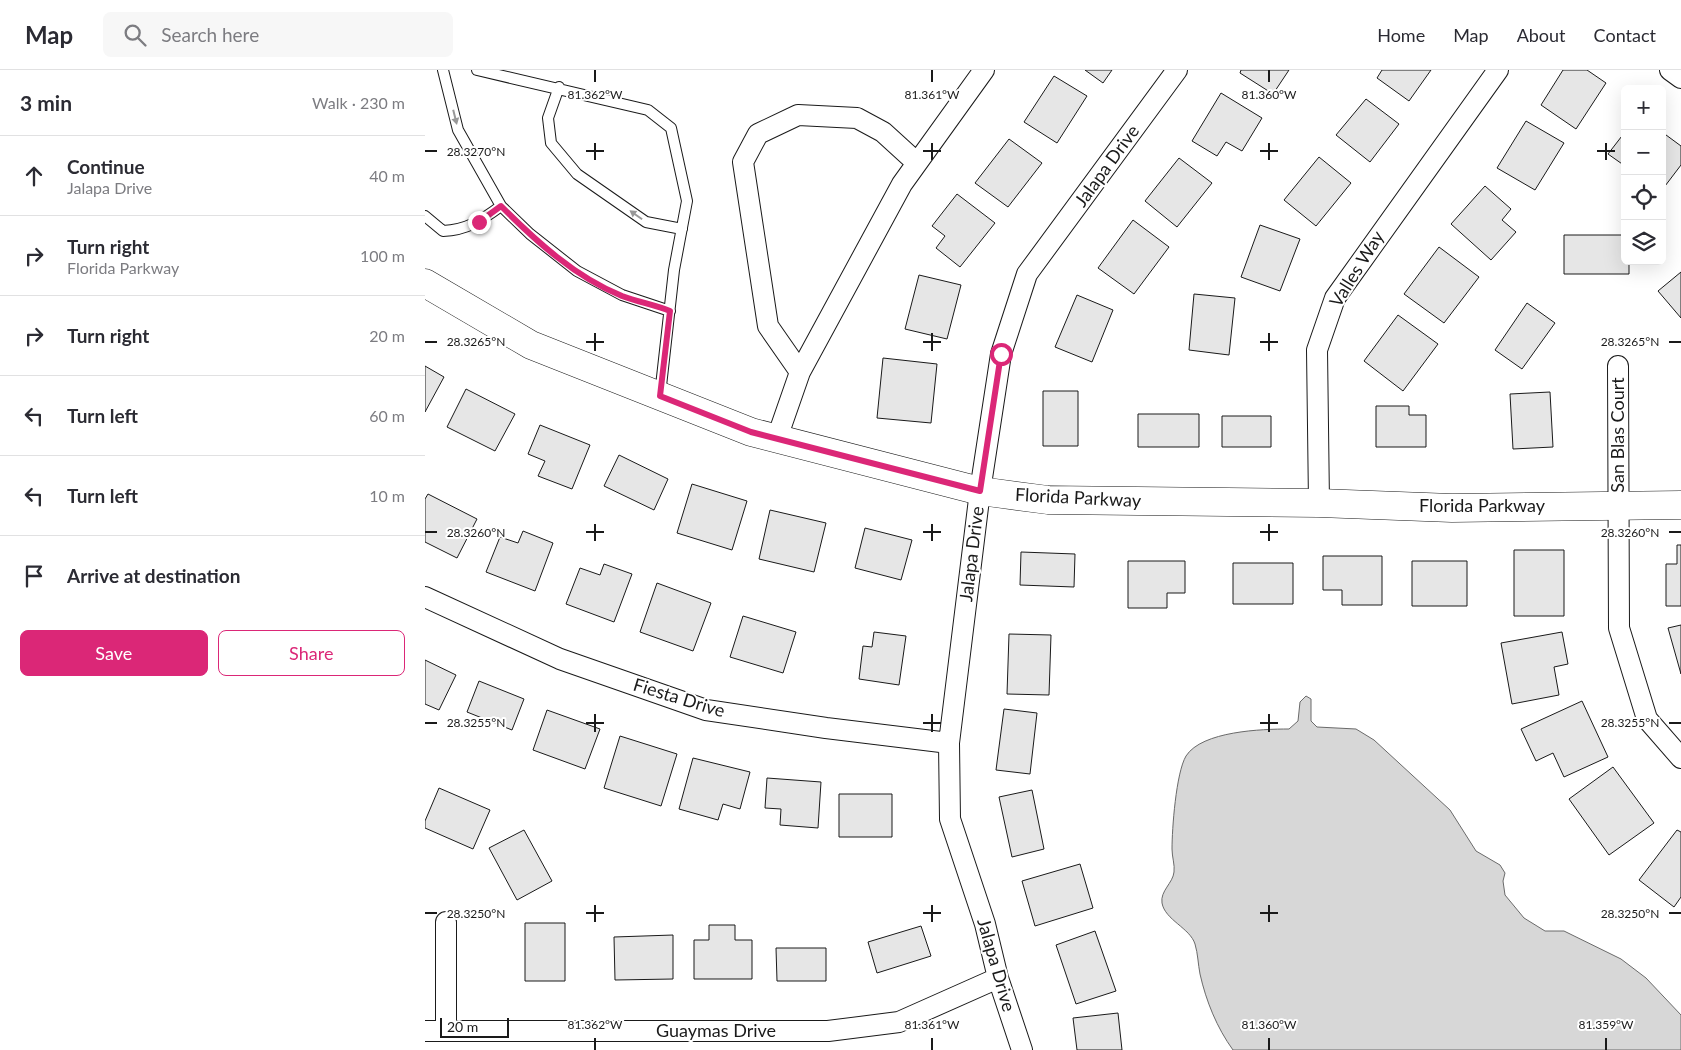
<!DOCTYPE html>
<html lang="en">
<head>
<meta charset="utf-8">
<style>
	:root { --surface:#fff; --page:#f7f7f7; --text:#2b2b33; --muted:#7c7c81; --line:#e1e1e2; --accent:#db2777 }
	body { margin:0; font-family:Lato,sans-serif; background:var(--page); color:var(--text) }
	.controls { position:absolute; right:15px; top:15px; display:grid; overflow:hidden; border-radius:8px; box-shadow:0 5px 20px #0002 }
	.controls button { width:45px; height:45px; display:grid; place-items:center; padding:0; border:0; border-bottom:1px solid var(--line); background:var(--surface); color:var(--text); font:25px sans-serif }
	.scale { position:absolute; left:15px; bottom:12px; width:69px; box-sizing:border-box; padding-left:5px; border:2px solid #1a1a1a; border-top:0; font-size:14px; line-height:18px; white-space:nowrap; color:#1a1a1a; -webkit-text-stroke:4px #fff; paint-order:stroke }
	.stop { position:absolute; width:15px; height:15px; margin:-11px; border:4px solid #db2777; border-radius:50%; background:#fff }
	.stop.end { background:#db2777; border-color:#fff; box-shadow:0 1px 5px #0008 }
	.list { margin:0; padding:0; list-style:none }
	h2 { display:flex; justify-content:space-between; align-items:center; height:65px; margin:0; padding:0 20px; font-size:21px }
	h2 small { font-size:16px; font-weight:400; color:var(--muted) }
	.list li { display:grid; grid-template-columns:32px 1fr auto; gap:15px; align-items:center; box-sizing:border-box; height:80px; padding:0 20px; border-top:1px solid var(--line) }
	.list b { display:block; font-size:19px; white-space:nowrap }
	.list p { margin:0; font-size:16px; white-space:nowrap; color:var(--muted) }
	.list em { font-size:16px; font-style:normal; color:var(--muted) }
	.actions { display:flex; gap:10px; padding:15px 20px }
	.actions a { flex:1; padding:11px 0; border:1px solid var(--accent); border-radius:8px; text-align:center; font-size:18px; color:var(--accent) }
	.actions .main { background:var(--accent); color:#fff }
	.icon { flex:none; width:28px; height:28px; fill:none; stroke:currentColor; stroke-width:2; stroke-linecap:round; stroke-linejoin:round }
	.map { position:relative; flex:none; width:1256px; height:980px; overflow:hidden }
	header { display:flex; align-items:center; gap:30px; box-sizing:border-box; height:70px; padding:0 25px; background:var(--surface); border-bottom:1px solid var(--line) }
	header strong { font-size:24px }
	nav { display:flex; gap:28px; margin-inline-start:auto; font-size:18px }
	.search { width:350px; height:45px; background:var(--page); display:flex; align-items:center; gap:12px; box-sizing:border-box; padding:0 18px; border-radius:8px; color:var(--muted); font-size:19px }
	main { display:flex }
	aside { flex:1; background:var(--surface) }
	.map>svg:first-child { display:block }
</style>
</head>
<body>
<header>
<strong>Map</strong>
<div class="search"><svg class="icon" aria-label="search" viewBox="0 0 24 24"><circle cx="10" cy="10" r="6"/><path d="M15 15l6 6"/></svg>Search here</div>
<nav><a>Home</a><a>Map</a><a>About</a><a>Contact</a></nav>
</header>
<main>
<aside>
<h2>3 min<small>Walk · 230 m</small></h2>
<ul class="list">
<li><svg class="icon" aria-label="ahead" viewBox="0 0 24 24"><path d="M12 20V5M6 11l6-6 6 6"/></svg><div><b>Continue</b><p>Jalapa Drive</p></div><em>40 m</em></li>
<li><svg class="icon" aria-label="right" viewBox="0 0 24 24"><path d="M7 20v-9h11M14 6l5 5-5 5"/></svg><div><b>Turn right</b><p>Florida Parkway</p></div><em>100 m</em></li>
<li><svg class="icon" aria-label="right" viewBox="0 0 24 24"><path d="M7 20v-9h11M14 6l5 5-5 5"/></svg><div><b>Turn right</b></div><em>20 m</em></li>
<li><svg class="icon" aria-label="left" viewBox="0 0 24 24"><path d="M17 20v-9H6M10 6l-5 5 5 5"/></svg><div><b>Turn left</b></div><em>60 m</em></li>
<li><svg class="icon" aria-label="left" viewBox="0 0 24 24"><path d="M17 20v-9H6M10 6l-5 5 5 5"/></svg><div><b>Turn left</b></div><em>10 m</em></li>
<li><svg class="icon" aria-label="arrive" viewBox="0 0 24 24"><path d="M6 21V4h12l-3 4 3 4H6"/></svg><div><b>Arrive at destination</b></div></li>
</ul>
<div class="actions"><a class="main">Save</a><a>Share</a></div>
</aside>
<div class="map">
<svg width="1256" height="980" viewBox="0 0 1256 980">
	<rect width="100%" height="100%" fill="#fff"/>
	<!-- water -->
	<path fill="#d7d7d7" stroke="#6a6a6a" d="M881,626L886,629V651L892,657L931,659L949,670L1025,740L1051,781L1075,795L1080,803L1078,811L1080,825L1099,848L1120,861H1139L1196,889L1221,908L1256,945V980H808C792,958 781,931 775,904C773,894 773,884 770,874C765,858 740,850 737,833C735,821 748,813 749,802C750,795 747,787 747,779C747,759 751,703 761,686C777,661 837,659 864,659L873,651L875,632Z"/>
	<!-- building -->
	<path fill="#e6e6e6" stroke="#1a1a1a" d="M660,0H687L678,13Z
		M816,0H864L848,24L815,3Z
		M957,0H1006L984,31L952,8Z
		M1138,0H1162L1181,13L1151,59L1116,35Z
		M629,6L662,26L632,73L599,52Z
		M796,23L837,48L817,81L801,72L792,86L767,71Z
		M941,29L974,54L945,92L911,65Z
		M1101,51L1139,73L1110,120L1072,98Z
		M1200,62V96L1183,84Z
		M1237,62L1256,76V95L1237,120Z
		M584,69L617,93L583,137L550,113Z
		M894,87L926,113L891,156L859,130Z
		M754,88L787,113L752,157L720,131Z
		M1060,116L1086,139L1077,150L1091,162L1066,190L1026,154Z
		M532,124L570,153L535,197L511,178L520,166L507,156Z
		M708,150L744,177L709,224L673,198Z
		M835,155L875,169L855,221L816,207Z
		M1139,165H1200V191H1204V204H1139Z
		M1014,177L1054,207L1019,253L979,224Z
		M1256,202V248L1233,221Z
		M494,205L536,215L522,269L480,259Z
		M769,224L810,228L804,285L764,280Z
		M652,225L688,240L667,292L630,277Z
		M1102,233L1130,253L1097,299L1070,280Z
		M973,245L1013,274L978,321L939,291Z
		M458,288L512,294L506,353L452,348Z
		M0,296L19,307L0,342Z
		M41,319L90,344L70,381L22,357Z
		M618,321H653V376H618Z
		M1125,322L1128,377L1088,379L1085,324Z
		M951,336H984V345H1001V377H951Z
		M713,344H774V377H713Z
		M797,346H846V377H797Z
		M115,355L165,375L147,419L113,406L120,391L103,384Z
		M194,385L243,409L229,440L179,416Z
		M267,414L322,431L307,480L252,463Z
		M3,424L52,449L32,488L0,472V429Z
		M345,440L401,453L389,502L334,489Z
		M440,458L487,470L476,510L430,498Z
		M98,461L128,473L110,521L61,502L75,467L93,473Z
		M1252,475H1256V536H1241V494H1252Z
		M1089,480H1139V546H1089Z
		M596,482L650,484L649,517L595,515Z
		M898,486H957V535H917V520H898Z
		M703,491H760V523H742V538H703Z
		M987,491H1042V536H987Z
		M808,493H868V534H808Z
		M179,494L207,504L189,552L141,534L155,498L175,505Z
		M232,513L286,533L268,581L215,562Z
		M318,546L371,562L358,603L305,587Z
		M1256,555V604L1243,558Z
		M449,562L481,566L474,615L434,609L438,576L447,577Z
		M1137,562L1143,594L1129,597L1134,625L1087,634L1076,573Z
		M584,564L626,565L624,625L582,624Z
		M0,590L31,605L14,640L0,634Z
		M54,611L99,629L87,660L42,642Z
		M1157,631L1183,687L1139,707L1128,683L1111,691L1096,659Z
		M579,639L612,643L605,704L571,700Z
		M122,640L175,659L160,699L108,680Z
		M195,666L252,684L236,736L179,718Z
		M268,688L325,702L315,739L298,734L293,750L254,739Z
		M1188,697L1229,753L1184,785L1144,729Z
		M342,708L396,712L393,758L355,755L356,739L340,738Z
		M14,718L65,740L48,779L0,758V751Z
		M607,720L619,779L587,787L574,727Z
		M414,724H467V767H414Z
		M99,760L127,811L92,830L64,778Z
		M1252,760L1256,762V827L1249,837L1214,810Z
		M655,794L668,838L610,856L597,811Z
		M100,853H140V911H100Z
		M284,855H310V870H327V909H269V870H284Z
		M496,856L506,886L452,903L443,872Z
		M670,861L691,921L651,934L631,875Z
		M248,865V909L190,910L189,867Z
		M351,878H401V911H352Z
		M693,943L697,980H652L648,948Z"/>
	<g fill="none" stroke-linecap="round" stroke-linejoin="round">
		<defs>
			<path id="lane" d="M18,0L33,60L76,136L105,164L152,201L197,225L245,241
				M52,0L223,40L246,58L262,131L249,200L235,325
				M134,17L123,48L126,73L152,104L221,152L257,159
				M0,146L18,161C42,160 57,150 76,136"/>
			<path id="street" d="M1245,0L1256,8
				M1193,296L1194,558L1222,649L1256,688
				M375,302L343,256L318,92L333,64L373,45L432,48L458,62L492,93
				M352,368L375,302L477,114L559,0
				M894,433L892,280L910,228L1073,0
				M0,527L135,589L281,640L401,658L524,673
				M0,961H403L474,952L573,908
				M21,961V852
				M597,980L573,908L560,854L525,749L524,673L555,421L576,284L602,204L752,0"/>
			<path id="secondary" d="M0,213L106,275L326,362L555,421L623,430L894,433L1027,438L1256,435"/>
		</defs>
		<!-- lane casing -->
		<use href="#lane" stroke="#1a1a1a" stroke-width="12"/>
		<!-- street casing -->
		<use href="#street" stroke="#1a1a1a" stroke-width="22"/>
		<!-- secondary casing -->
		<use href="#secondary" stroke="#1a1a1a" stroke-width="29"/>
		<!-- lane -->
		<use href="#lane" stroke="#fff" stroke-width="10"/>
		<!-- street -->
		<use href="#street" stroke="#fff" stroke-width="20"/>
		<!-- secondary -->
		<use href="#secondary" stroke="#fff" stroke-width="28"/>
	</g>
	<!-- one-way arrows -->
	<defs><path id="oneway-solid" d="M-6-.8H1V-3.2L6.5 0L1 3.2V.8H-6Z" transform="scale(1.25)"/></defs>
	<g fill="#989898">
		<use href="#oneway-solid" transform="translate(30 47) rotate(76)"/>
		<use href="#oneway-solid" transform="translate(211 145) rotate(-145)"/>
	</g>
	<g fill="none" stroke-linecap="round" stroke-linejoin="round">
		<!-- route -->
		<path stroke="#db2777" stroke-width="6" d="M54,152L76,136C111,171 150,207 197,226C213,232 230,235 245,241L235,326L326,362L555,421L576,284"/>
	</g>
	<!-- ticks -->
	<path fill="none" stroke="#1a1a1a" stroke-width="2" d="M170,0V12M507,0V12M844,0V12M170,73V90M507,73V90M844,73V90M1181,73V90M0,81H12M161,81H179M498,81H516M835,81H853M1172,81H1190M170,263V281M507,263V281M844,263V281M0,272H12M161,272H179M498,272H516M835,272H853M1244,272H1256M170,454V471M507,454V471M844,454V471M0,462H12M161,462H179M498,462H516M835,462H853M1244,462H1256M170,644V662M507,644V662M844,644V662M0,653H12M161,653H179M498,653H516M835,653H853M1244,653H1256M170,835V852M507,835V852M844,835V852M0,843H12M161,843H179M498,843H516M835,843H853M1244,843H1256M170,968V980M507,968V980M844,968V980M1181,968V980"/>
	<g text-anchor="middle" stroke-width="4" stroke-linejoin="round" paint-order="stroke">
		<!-- street labels -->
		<g font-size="18" fill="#1a1a1a" stroke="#fff">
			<text transform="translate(682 96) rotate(-54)" y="6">Jalapa Drive</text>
			<text transform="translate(932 199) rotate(-58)" y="6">Valles Way</text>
			<text transform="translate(1193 365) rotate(-90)" y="6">San Blas Court</text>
			<text transform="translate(653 428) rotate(3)" y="6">Florida Parkway</text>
			<text x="1057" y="442">Florida Parkway</text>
			<text transform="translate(547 484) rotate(-83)" y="6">Jalapa Drive</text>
			<text transform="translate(254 628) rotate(17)" y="6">Fiesta Drive</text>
			<text transform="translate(571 895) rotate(74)" y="6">Jalapa Drive</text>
			<text x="291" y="967">Guaymas Drive</text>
		</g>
	</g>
	<g font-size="12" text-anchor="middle" fill="#1a1a1a" stroke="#fff" stroke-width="4" stroke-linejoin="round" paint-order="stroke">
		<text x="170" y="29">81.362°W</text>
		<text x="507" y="29">81.361°W</text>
		<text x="844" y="29">81.360°W</text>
		<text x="51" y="86">28.3270°N</text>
		<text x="51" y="276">28.3265°N</text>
		<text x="1205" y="276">28.3265°N</text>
		<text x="51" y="467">28.3260°N</text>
		<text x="1205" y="467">28.3260°N</text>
		<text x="51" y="657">28.3255°N</text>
		<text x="1205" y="657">28.3255°N</text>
		<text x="51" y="848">28.3250°N</text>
		<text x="1205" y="848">28.3250°N</text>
		<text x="170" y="959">81.362°W</text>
		<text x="507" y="959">81.361°W</text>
		<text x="844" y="959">81.360°W</text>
		<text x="1181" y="959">81.359°W</text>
	</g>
</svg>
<div class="controls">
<button>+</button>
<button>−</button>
<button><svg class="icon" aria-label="locate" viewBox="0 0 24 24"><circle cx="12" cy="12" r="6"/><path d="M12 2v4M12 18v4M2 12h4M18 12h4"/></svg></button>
<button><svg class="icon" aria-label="layers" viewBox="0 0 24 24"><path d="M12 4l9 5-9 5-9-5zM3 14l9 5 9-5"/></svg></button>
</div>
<div class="scale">20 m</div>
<div class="stop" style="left:576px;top:284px"></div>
<div class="stop end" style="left:54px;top:152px"></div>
</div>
</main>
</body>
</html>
